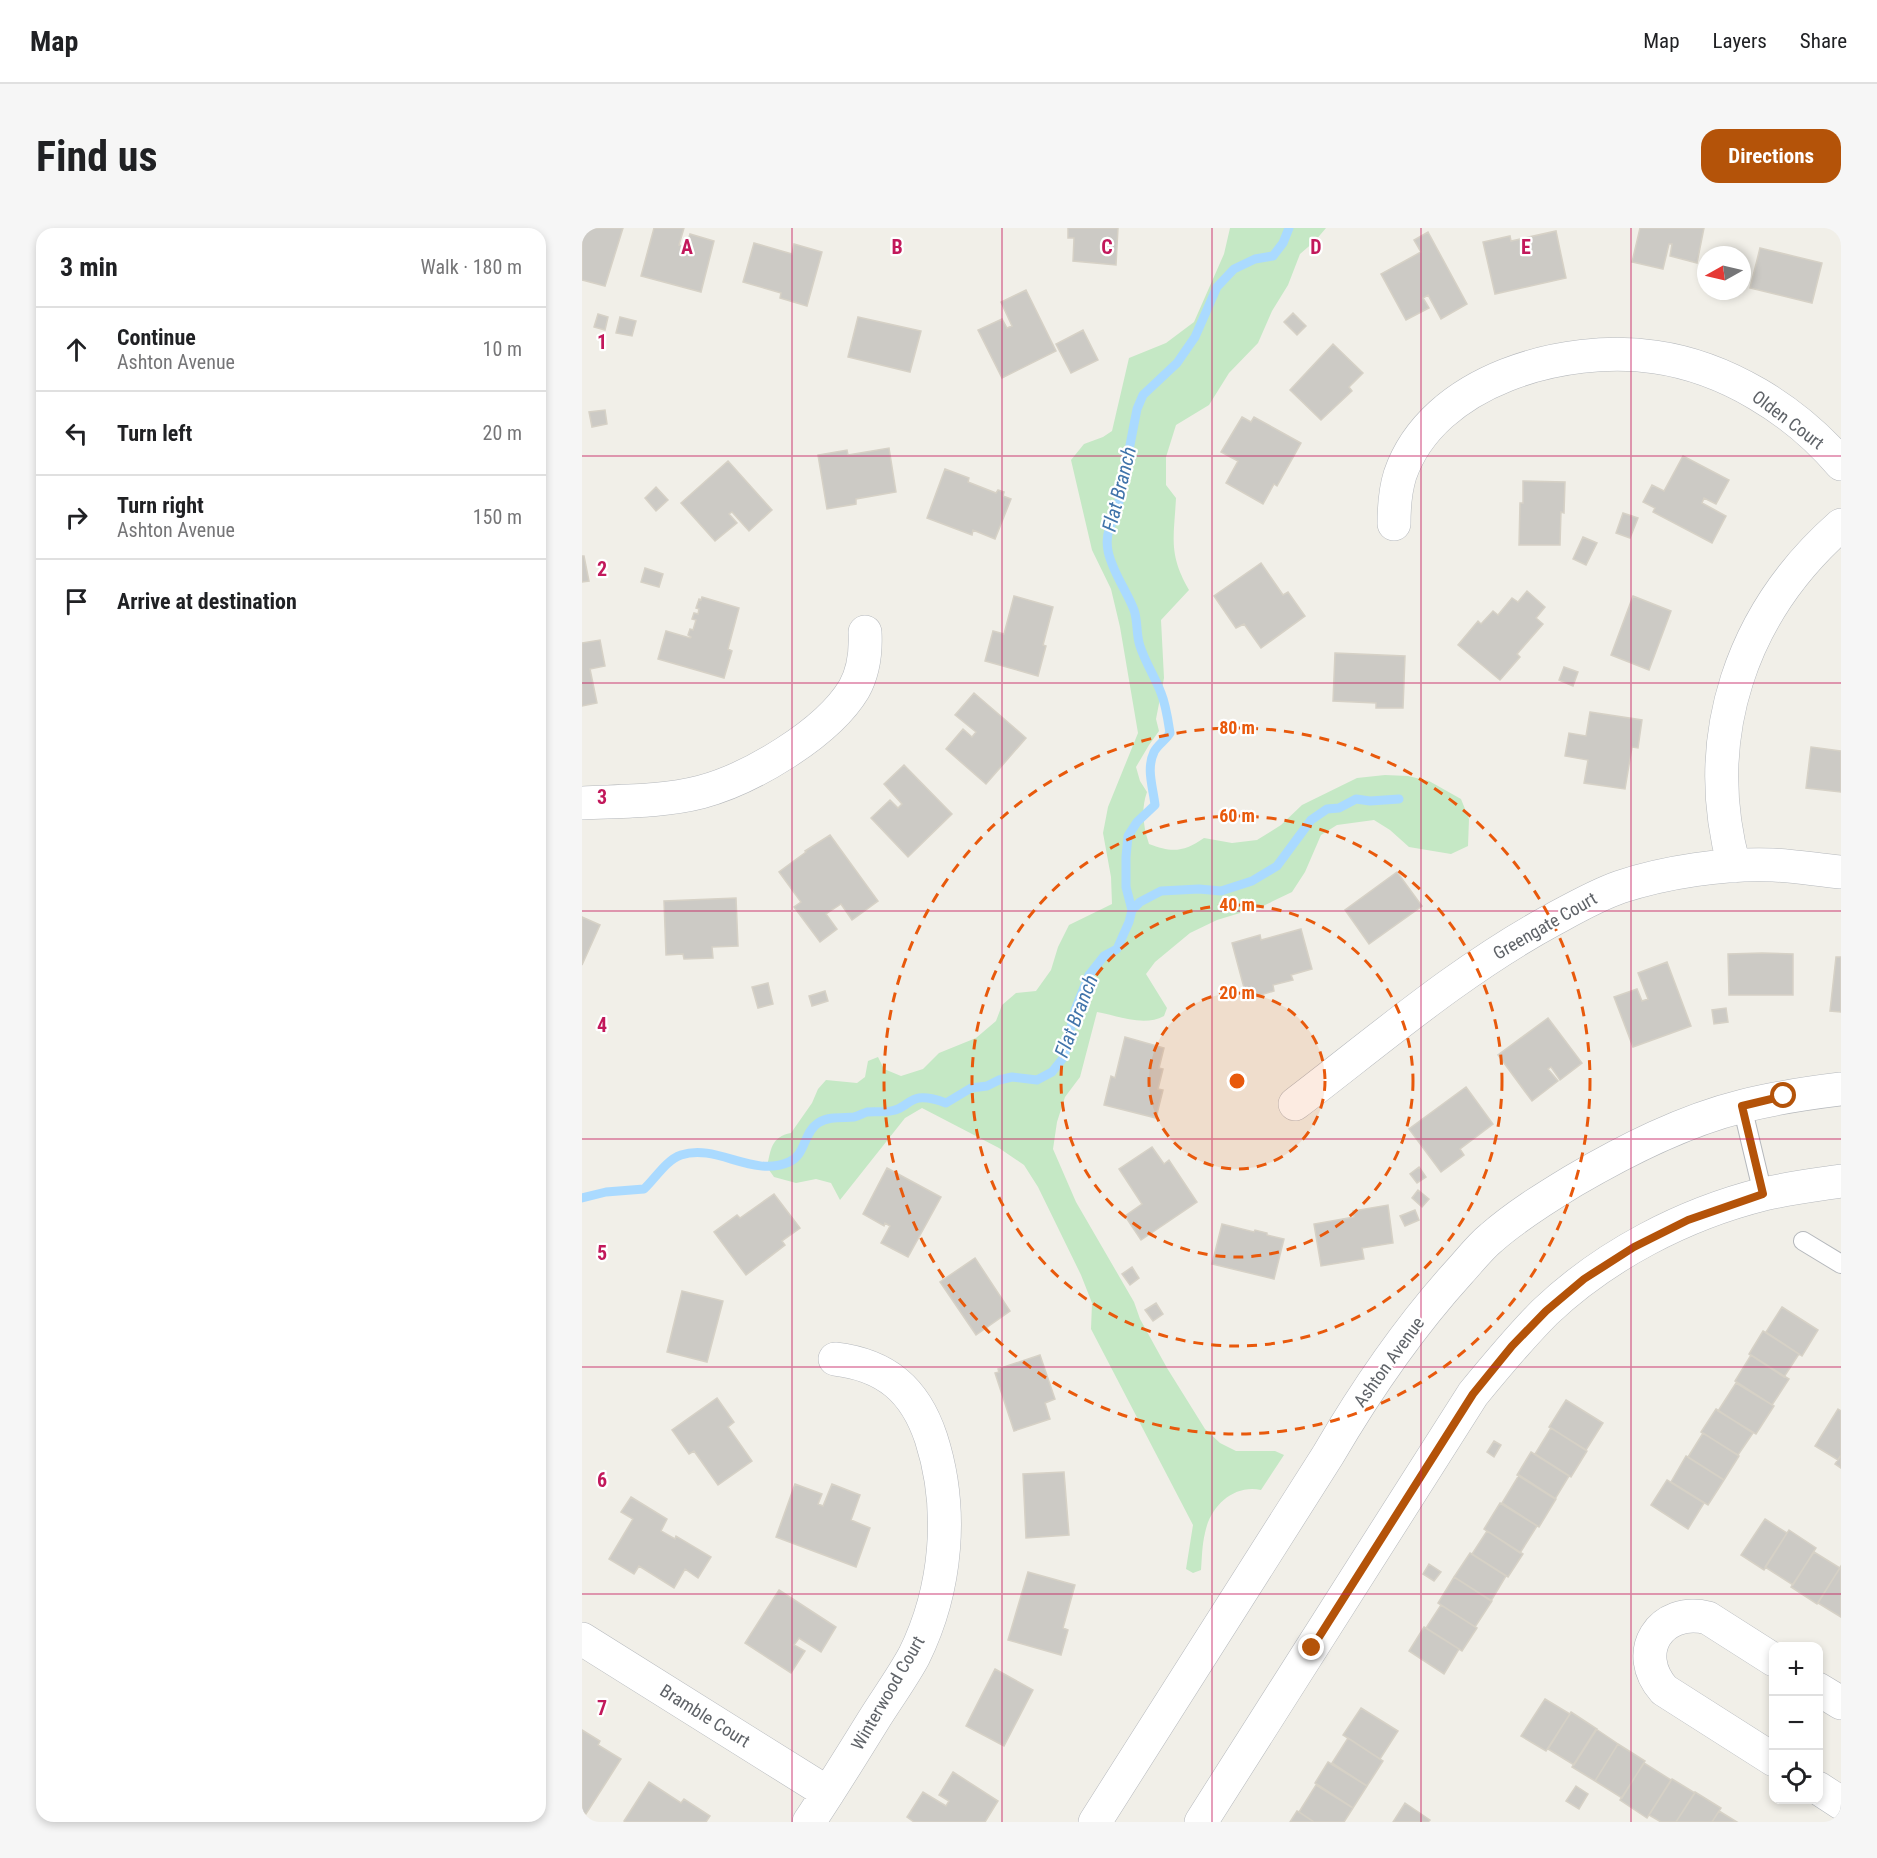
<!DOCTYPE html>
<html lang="en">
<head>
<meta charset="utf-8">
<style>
	:root { --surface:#fff; --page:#f6f6f6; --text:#202124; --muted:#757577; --line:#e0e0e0; --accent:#b45309 }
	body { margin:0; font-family:"Roboto Condensed",sans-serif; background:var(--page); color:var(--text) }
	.controls { position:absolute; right:18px; bottom:18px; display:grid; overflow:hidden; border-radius:12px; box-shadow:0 3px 9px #0003 }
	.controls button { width:54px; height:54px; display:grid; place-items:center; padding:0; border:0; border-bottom:2px solid var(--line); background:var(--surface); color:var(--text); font:30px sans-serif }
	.compass { position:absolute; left:1115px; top:18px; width:54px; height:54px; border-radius:50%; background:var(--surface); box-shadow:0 3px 9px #0003; rotate:262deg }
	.stop { position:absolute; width:18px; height:18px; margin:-14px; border:4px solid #b45309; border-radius:50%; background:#fff }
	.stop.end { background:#b45309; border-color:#fff; box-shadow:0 2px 6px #0008 }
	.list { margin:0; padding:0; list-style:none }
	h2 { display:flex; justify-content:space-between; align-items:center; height:78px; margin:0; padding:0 24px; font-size:26px }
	h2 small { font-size:20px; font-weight:400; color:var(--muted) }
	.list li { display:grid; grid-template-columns:39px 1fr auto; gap:18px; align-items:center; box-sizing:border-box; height:84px; padding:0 24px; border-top:2px solid var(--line) }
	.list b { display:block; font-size:22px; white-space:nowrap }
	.list p { margin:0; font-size:20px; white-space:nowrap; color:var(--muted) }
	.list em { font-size:20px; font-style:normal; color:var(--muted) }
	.icon { flex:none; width:33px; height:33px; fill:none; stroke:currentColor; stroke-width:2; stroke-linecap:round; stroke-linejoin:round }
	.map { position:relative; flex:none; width:1259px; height:1594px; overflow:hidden; border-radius:18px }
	header { display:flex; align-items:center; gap:36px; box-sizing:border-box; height:84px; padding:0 30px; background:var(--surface); border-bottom:2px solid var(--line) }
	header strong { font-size:28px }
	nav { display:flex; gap:33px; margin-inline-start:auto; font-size:21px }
	.intro { display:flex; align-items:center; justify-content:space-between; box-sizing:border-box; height:144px; padding:0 36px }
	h1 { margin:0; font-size:42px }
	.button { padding:15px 27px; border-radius:18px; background:var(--accent); color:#fff; font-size:21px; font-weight:700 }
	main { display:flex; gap:36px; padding:0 36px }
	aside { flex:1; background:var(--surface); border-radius:18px; box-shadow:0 3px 9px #0003 }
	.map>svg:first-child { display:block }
</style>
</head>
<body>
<header>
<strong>Map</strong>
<nav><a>Map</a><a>Layers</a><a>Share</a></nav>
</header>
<div class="intro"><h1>Find us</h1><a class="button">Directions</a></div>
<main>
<aside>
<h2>3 min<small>Walk · 180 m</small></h2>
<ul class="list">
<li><svg class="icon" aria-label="ahead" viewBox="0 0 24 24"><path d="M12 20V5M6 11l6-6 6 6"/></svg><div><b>Continue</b><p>Ashton Avenue</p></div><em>10 m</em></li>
<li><svg class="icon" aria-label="left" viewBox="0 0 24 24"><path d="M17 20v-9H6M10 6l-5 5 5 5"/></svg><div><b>Turn left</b></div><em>20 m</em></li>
<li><svg class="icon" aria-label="right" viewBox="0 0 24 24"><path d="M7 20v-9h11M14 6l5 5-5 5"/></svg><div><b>Turn right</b><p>Ashton Avenue</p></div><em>150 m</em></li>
<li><svg class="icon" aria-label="arrive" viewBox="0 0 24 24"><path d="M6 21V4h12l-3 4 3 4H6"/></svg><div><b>Arrive at destination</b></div></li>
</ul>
</aside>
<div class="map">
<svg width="1259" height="1594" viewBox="0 0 1259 1594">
	<rect width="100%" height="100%" fill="#f1efe8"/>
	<!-- green -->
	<path fill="#c5e8c5" d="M648,0H744L733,13L718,26L706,57L690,83L676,115L647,145L627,177L594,197L584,229V257L594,270C592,310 586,325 607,362L579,392L582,450L574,491L577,503L567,517L554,539L558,553L565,564C559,581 561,598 567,616C590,625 602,624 622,610L650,615L675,612L699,597L720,577L775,550L803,547L826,548L847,553L879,571L887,591L886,618L869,626L827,619L808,602L792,592L755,597L739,607L723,644L710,664L681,678L635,692L608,705L573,734L564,746L585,780L582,788C562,799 537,788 515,784L498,849L483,869L475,894L471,921L494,974L552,1074L558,1091L585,1140L623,1201L638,1215L654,1223H693L702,1227L679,1262C652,1256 628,1278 623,1305C620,1317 620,1330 619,1342L611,1345L604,1341L611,1297L509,1101L510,1075L499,1047L456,959L442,937L417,920L340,880L323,890L258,972L249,955L234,951L214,955L192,949L185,939C189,921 189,909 209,905L230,875L236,861L244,852L275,855L283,849L286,833L296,829L302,841L319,848L341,841L357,825L394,810L414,793L420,777L434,765L454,763L469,742L476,719L487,697L530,676L529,649L521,605L526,579L556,505L538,399L529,361L510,322L489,232L502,216L521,209L530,203L547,130L584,115L612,94L642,26Z"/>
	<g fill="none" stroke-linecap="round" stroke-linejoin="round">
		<!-- stream -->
		<path stroke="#aadaff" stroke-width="9" d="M550,682L558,674L579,663L617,661L639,663L670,653L695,638L729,592L745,581L757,580L774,571L788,573L817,571
			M0,970L24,964L62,961C73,951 84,932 99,927C135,915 170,950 207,934C224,927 221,905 236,895C247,888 261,890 272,889C277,888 281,885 285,884C294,883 304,885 313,882C322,880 328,871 337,870C346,869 356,872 364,875L389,860L405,858L417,852L430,849L455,852L470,844L482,829L493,782L507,747L522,728L535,721L547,694L550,682L544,659V629L546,608L555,594L573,577C571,559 564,541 572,524C575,517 584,512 588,505C586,492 584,477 579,465C573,449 563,434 558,418C554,407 556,393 552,382C541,353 510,319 534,289L555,181L561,167L595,135L613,109L635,59L652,41L673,31L691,28L701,15L707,0"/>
	</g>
	<!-- building -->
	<path fill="#cccac5" stroke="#d6d1c6" stroke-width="1.5" d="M0,0H41L23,58L0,52Z
		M72,0H102L97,17L104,19L108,6L132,13L119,64L59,48Z
		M486,0H536L534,37L491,33L492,10H486Z
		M1058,0H1122L1115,35L1088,28L1090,16H1087L1081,41L1050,34Z
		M974,3L984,50L913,66L901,14L928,8L929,13Z
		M846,4L885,76L859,91L846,67L841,70L847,80L824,92L799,46L839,24L832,12Z
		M172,15L210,26L212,16L240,24L225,78L198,70L199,65L161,54Z
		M1178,20L1240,35L1230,75L1168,60Z
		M444,62L474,123L420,150L396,102L420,91L425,100L430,98L419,74Z
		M711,85L724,98L715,107L702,94Z
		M16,86L26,89L23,102L12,99Z
		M38,89L54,93L50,108L34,105Z
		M276,89L339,103L328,144L266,129Z
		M501,102L516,132L489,145L474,116Z
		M751,116L781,145L767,159L770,163L739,192L708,162Z
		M23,182L25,196L10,199L7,184Z
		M660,189L669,194L672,189L719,215L695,258L692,256L681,276L644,255L656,233L639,224Z
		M307,220L314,264L274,271V276L245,281L236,227L265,222L266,227Z
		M1101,228L1147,252L1134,276L1122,270L1120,275L1144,288L1130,315L1071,284L1073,280L1061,274L1070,257L1082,263Z
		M146,233L190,282L167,303L150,284L147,286L155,295L133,313L99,275Z
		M363,241L387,250L386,254L414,265L416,262L422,264L421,268L429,271L413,311L391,302L390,307L345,290Z
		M941,253L983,254L982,285L979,284L978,317H937L938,275H941Z
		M74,259L86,272L74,283L63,270Z
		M1041,285L1056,290L1048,310L1034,305Z
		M1001,309L1015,315L1004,337L991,331Z
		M0,328H2L7,353L0,354Z
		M679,335L701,367L706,364L723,388L679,420L662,396L654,400L632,368Z
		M63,340L81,346L77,359L59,354Z
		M945,363L963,379L954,390L961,396L935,426L938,429L918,452L876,417L896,393L899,396L911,383L916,387L930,370L936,374Z
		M432,368L471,379L461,417L464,418L456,448L403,433L411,403L422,406Z
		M1051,368L1089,383L1067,442L1029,427Z
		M120,369L157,380L146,421L150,423L142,450L76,431L84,403L108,410L109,409L106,407L108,401L111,402L114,392L110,391L112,385L116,386L117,381L114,380L117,371L119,372Z
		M18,412L23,438L8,441L15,475L0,478V415Z
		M753,425L823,428L821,480H794V475L751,473Z
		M982,439L996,444L991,458L977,452Z
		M392,465L444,510L404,556L364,521L381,501L390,509L394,504L373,487Z
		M1008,484L1060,492L1056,520L1050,519L1043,561L1002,555L1006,532L983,528L987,505L1004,508Z
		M1229,519L1259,523V564L1224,560Z
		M322,537L370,586L326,629L289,590L308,572L316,580L320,576L302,556Z
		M248,607L296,673L270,692L259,676L244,686L255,701L238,714L212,679L219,674L197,644L224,624L223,623Z
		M815,644L840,678L787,716L763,682Z
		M154,670L156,718L130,719L131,730L102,731L101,726L84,727L82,673Z
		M0,689L18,697L0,737Z
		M719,701L730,741L709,747L711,752L691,757L692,763L665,771L650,715L678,707L679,712Z
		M1180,725L1211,726V767H1147L1146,726Z
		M1254,729H1259V784L1248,783Z
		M1085,734L1109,798L1051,819L1032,769L1055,761L1060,773L1066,771L1056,745Z
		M186,755L191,776L176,780L170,759Z
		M243,763L246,773L230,778L227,768Z
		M1144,780L1146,794L1132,796L1130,782Z
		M966,790L1000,835L978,852L969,839L966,841L976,853L950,873L916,827Z
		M543,809L582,820L577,840L581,841L576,861L581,862L574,890L522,877L529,848L533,850Z
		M884,859L911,896L878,921L882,927L859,944L827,901Z
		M570,919L582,936L587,932L615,974L559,1012L543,988L560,976L537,941Z
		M837,939L844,949L835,955L828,946Z
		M305,940L359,969L326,1029L299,1015L308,998L303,995L302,998L281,986Z
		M836,962L847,971L840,979L830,970Z
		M192,966L218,1000L200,1013L203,1017L164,1047L132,1004L155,987L158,990Z
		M806,977L811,1015L780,1020L782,1031L739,1038L732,996L772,989L771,983Z
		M833,982L837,992L823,998L818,988Z
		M640,996L672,1004L673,1002L685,1005V1007L702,1011L692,1051L630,1036Z
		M393,1030L428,1083L394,1107L358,1054Z
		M550,1039L557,1050L548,1057L540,1046Z
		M100,1063L141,1073L125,1134L85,1124Z
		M574,1075L581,1086L571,1093L563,1082Z
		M1200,1079L1236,1102L1220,1128L1184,1104Z
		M1181,1103L1217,1126L1202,1149L1167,1126Z
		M458,1127L473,1171L463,1175L468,1191L432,1203L413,1145L417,1144L416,1141Z
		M1169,1127L1207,1151L1190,1177L1153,1153Z
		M1154,1155L1192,1178L1174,1206L1136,1183Z
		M135,1170L152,1194L146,1199L170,1233L136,1257L112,1223L107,1226L90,1202Z
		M984,1172L1021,1195L1004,1222L967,1199Z
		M1134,1181L1171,1205L1156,1227L1119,1204Z
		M1256,1181L1259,1183V1227L1256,1232L1233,1218Z
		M969,1200L1005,1223L989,1249L953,1226Z
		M1121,1205L1157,1228L1142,1252L1106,1229Z
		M912,1213L919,1217L912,1229L905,1224Z
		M949,1224L987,1248L973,1271L935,1247Z
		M1259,1227V1240L1253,1236Z
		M1104,1228L1142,1252L1126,1277L1089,1254Z
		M482,1244L487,1307L444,1310L441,1246Z
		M937,1247L974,1271L957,1299L920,1275Z
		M1085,1252L1122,1275L1106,1301L1069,1277Z
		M213,1256L240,1266L236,1276L241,1278L250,1256L278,1267L269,1292L288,1300L274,1339L194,1309Z
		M49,1269L85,1291L79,1303L93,1311L94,1308L129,1329L116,1350L103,1341L92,1360L57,1338L52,1346L27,1331L51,1291L39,1284Z
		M918,1275L955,1298L938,1325L902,1301Z
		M1183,1291L1205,1305L1182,1342L1159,1327Z
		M1207,1302L1234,1320L1211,1357L1183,1339Z
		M905,1303L941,1326L926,1349L890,1326Z
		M1232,1324L1258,1340L1235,1376L1209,1359Z
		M888,1325L924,1348L909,1373L872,1349Z
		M847,1336L859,1344L852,1353L841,1346Z
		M1259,1338V1389L1236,1375Z
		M446,1344L493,1357L481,1400L486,1402L479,1427L426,1412Z
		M872,1349L910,1373L893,1399L856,1375Z
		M197,1362L254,1399L239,1424L217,1410L212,1417L223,1423L209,1445L163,1415Z
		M859,1377L895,1400L880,1423L844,1400Z
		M842,1399L877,1421L862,1446L827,1423Z
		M413,1441L451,1462L422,1518L384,1498Z
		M963,1471L988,1486L964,1523L939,1508Z
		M779,1480L816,1503L798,1531L761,1507Z
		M989,1484L1015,1501L992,1537L966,1521Z
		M1014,1501L1036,1516L1013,1553L990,1539Z
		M0,1502L18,1513L16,1517L39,1531L4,1586L0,1583Z
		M766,1510L801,1533L785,1558L750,1535Z
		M1036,1516L1063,1533L1040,1570L1013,1553Z
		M746,1534L785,1558L771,1580L733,1555Z
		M1062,1535L1089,1552L1065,1590L1038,1572Z
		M371,1544L416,1573L403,1594H332L325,1589L341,1564L364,1578L367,1573L357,1567Z
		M1090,1551L1113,1565L1094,1594H1079L1067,1587Z
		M67,1554L99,1575L102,1571L128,1588L124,1594H44L42,1593Z
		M734,1557L771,1580L762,1594H732L717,1584Z
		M994,1558L1006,1566L997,1581L984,1573Z
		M1113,1564L1139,1580L1130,1594H1094Z
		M823,1575L848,1592L846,1594H811Z
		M715,1583L717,1584L732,1594H708Z
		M1137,1583L1155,1594H1130Z"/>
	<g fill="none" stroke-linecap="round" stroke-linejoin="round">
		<defs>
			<path id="service" d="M1160,878L1181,966
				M1221,1013L1259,1036"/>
			<path id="minor" d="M812,296C812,280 813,263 818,247C851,151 983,116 1073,129C1144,139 1213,182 1259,236
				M0,575C40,573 80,574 119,564C168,551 245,506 272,461C282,443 284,423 283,404
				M1152,638C1117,509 1159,385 1259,297
				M713,876C797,812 879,741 972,691C994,679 1015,667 1038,659C1083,644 1143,635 1191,637C1214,638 1236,642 1259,644
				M0,1411L246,1565
				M1192,1432L1126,1390C1078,1378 1049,1425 1082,1462L1192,1532
				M1236,1461L1259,1475
				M1236,1560L1259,1575
				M227,1594C249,1561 270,1527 291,1493C304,1472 320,1450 332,1428C365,1361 372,1281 349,1210C333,1162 304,1137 253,1131"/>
			<path id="tertiary" d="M513,1594L746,1227C784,1162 827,1099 878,1043C888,1032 898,1019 909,1010C934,988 963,970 991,953C1044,922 1101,893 1161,878C1193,870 1226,865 1259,861
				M619,1594L891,1166C914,1138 937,1110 963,1084C1023,1027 1102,986 1182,966C1208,960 1233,957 1259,953"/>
		</defs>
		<!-- service casing -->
		<use href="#service" stroke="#b5b8bc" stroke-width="20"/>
		<!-- minor casing -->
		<use href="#minor" stroke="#b5b8bc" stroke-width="34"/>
		<!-- tertiary casing -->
		<use href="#tertiary" stroke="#b5b8bc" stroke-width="34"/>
		<!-- service -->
		<use href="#service" stroke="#fff" stroke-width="18"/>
		<!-- minor -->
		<use href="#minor" stroke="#fff" stroke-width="33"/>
		<!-- tertiary -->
		<use href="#tertiary" stroke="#fff" stroke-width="33"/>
	</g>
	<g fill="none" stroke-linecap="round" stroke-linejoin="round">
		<!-- route -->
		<path stroke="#b45309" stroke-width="8" d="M730,1420L891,1166L930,1118L964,1083L1002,1051L1052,1019L1106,992L1181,966L1160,878L1202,868"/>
	</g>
	<!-- grid -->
	<path fill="none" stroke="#c2185b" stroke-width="1.5" stroke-opacity="0.55" d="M210,0V1594M420,0V1594M630,0V1594M839,0V1594M1049,0V1594M0,228H1259M0,455H1259M0,683H1259M0,911H1259M0,1139H1259M0,1366H1259"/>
	<!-- distance rings -->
	<circle cx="655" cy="853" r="88" fill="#e8590c" fill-opacity=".12"/>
	<g fill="none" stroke="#e8590c" stroke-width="3" stroke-dasharray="10 8">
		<circle cx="655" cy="853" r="88"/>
		<circle cx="655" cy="853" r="176"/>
		<circle cx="655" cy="853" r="265"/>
		<circle cx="655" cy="853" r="353"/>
	</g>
	<g text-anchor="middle" stroke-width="4.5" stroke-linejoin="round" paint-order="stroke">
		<!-- street labels -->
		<g font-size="18" fill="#5f6368" stroke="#fff">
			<text transform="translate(1206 192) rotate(37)" y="6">Olden Court</text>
			<text transform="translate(963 698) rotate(-30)" y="6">Greengate Court</text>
			<text transform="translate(807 1134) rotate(-54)" y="6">Ashton Avenue</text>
			<text transform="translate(306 1465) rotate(-60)" y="6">Winterwood Court</text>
			<text transform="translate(123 1488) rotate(32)" y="6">Bramble Court</text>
		</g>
		<!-- water labels -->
		<g font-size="20" font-style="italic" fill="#4174aa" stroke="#fff">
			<text transform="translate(537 261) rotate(-76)" y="7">Flat Branch</text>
			<text transform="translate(494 788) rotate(-69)" y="7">Flat Branch</text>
		</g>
	</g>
	<g font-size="20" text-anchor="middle" font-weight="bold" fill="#c2185b" stroke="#fff" stroke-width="4.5" stroke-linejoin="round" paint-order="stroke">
		<text x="105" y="26">A</text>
		<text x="315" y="26">B</text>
		<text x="525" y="26">C</text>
		<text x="734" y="26">D</text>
		<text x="944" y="26">E</text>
		<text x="20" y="121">1</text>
		<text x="20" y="348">2</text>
		<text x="20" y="576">3</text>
		<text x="20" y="804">4</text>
		<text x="20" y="1032">5</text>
		<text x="20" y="1259">6</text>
		<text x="20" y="1487">7</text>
	</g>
	<circle cx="655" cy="853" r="9" fill="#e8590c" stroke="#fff" stroke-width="3"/>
	<g font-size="18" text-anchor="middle" font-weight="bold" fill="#e8590c" stroke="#fff" stroke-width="4.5" stroke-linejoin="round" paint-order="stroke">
		<text x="655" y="506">80 m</text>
		<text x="655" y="594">60 m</text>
		<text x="655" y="683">40 m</text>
		<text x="655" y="771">20 m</text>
	</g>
</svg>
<div class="controls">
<button>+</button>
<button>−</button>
<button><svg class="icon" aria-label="locate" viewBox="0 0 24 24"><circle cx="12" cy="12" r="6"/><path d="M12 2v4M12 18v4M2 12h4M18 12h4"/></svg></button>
</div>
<svg class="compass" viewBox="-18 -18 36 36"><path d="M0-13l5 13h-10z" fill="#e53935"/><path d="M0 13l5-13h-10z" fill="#757577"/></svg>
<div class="stop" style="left:1202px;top:868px"></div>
<div class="stop end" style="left:730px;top:1420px"></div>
</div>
</main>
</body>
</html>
